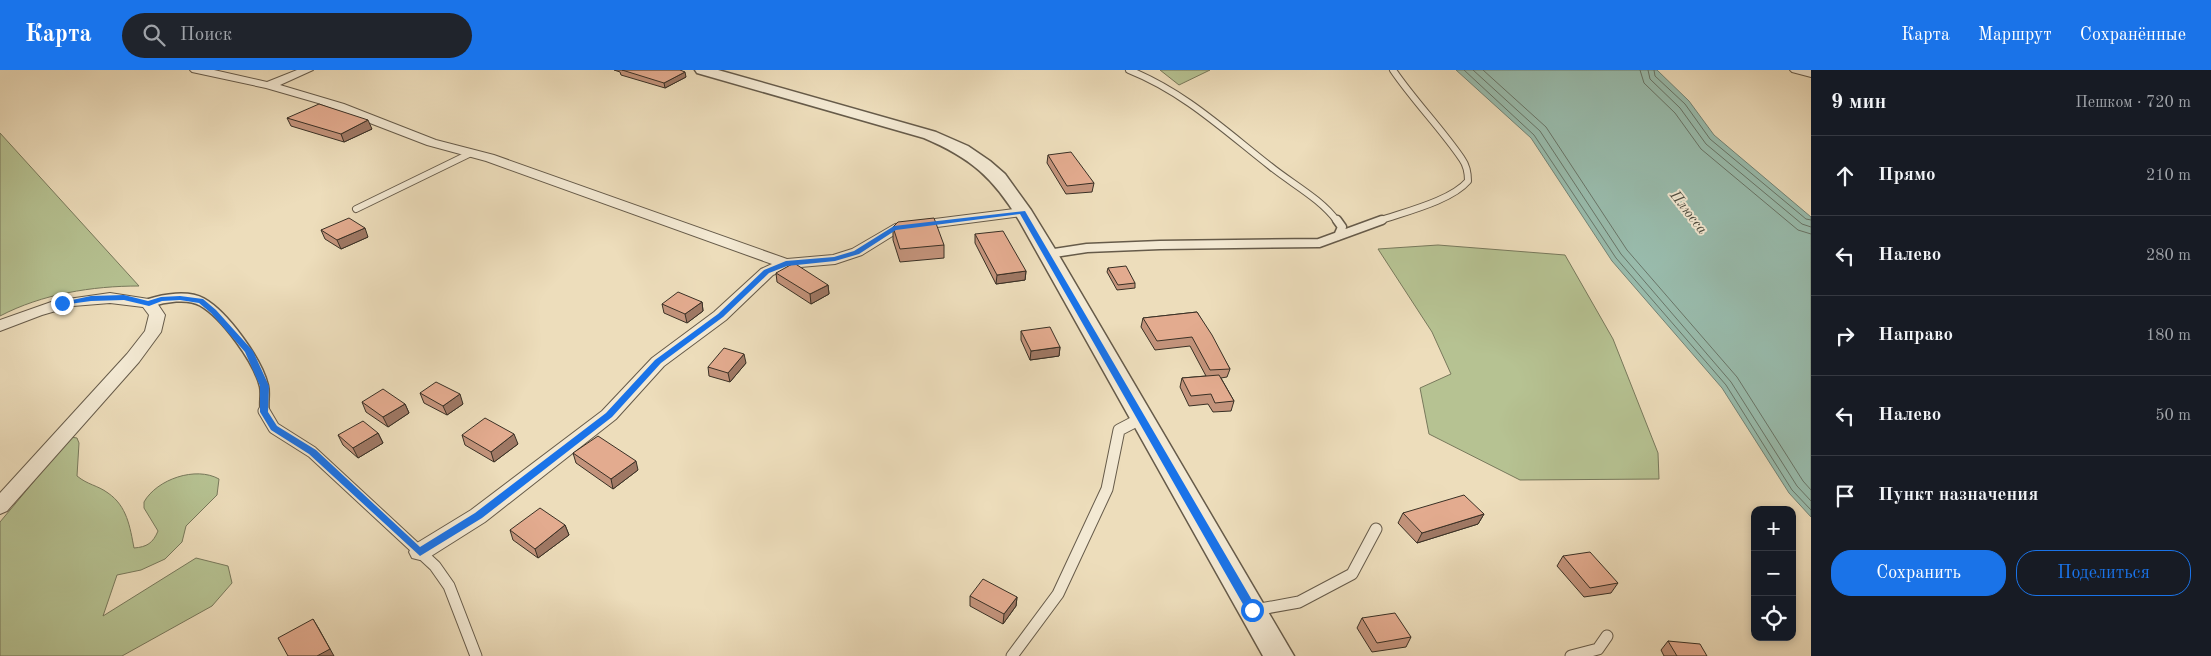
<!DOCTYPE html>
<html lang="ru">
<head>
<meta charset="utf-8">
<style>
	:root { --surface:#171b24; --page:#20242c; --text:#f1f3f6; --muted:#9ea1a6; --line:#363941; --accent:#1a73e8 }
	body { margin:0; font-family:"Old Standard TT",serif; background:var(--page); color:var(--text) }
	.controls { position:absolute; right:15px; bottom:15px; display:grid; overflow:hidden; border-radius:10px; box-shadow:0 2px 8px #0003 }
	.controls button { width:45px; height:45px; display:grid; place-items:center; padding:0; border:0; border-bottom:1px solid var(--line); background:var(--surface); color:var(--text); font:25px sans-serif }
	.stop { position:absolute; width:15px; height:15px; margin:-11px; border:4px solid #1a73e8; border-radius:50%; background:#fff }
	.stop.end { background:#1a73e8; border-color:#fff; box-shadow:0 1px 5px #0008 }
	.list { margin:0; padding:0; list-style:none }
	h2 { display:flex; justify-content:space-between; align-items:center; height:65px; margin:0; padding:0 20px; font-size:21px }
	h2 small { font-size:16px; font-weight:400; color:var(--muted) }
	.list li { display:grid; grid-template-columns:32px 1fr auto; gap:15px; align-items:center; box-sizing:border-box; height:80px; padding:0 20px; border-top:1px solid var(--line) }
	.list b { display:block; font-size:19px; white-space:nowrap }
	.list em { font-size:16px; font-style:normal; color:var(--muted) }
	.actions { display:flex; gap:10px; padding:15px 20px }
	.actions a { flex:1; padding:11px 0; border:1px solid var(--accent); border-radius:20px; text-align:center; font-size:18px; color:var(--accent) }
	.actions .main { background:var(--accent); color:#fff }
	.icon { flex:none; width:28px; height:28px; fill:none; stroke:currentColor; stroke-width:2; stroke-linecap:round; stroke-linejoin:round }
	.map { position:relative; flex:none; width:1811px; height:586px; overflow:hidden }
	header { display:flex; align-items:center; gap:30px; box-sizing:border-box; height:70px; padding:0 25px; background:var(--accent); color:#fff }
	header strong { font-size:24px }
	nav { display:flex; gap:28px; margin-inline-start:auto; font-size:18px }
	.search { width:350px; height:45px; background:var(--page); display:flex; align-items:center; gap:12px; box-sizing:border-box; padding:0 18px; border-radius:28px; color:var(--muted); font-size:19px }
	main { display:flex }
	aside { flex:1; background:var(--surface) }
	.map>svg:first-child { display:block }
</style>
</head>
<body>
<header>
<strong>Карта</strong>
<div class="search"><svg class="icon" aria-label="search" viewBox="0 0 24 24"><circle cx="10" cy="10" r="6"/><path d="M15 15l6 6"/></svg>Поиск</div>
<nav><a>Карта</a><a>Маршрут</a><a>Сохранённые</a></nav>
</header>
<main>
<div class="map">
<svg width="1811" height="586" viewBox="0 0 1811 586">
	<rect width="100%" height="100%" fill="#edddbb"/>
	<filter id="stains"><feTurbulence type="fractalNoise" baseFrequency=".004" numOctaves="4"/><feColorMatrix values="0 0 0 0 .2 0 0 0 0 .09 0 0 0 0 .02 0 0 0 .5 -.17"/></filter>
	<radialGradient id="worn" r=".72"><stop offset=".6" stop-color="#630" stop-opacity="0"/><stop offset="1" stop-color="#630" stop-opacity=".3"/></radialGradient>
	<!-- green -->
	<path fill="#b6c292" stroke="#78795c" d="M1160,0H1210L1179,15Z
		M0,63L139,216C92,216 42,224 0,246Z
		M1438,175L1565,185L1613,269L1658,383L1659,409L1520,410L1429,364L1420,318L1451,304L1432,262L1378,179Z
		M71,367L77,368L79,373L77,406C88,415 97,415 108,423C127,436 130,457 134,478C147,477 153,473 158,461L144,438V432C157,409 196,396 219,409L217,425L186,456L182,472L165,489L141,500L117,505L103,546L196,488L228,496L232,513L212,536L122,586H0V452Z"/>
	<!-- water -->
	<path fill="#99bcad" stroke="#738477" d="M1456,0H1657L1689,31L1714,65L1811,147V447L1789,423L1722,318L1612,191L1531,68Z"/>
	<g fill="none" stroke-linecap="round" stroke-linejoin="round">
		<!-- shore -->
		<path stroke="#697669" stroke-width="1" d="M1464,0L1534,65L1616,188L1726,315L1792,420L1811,440
			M1473,0L1540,61L1621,184L1731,312L1797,416L1811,431
			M1483,0L1546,57L1627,180L1737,307L1803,411L1811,420
			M1640,0L1644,13L1675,43L1701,79L1798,160L1811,164
			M1648,0L1650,9L1680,38L1706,74L1802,154L1811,157
			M1654,0L1655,6L1685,34L1710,69L1806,149L1811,150"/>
		<defs>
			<path id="service-far2" d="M1129,0C1184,22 1224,60 1270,96C1292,114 1320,128 1337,151
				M356,139L469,84
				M1379,151C1404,142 1451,131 1468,111C1468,103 1467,96 1462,89C1441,58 1414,31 1393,0"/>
			<path id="service-far1" d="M1337,150L1342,157L1338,166
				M1048,184L1087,178L1160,175L1319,173L1382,150
				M149,233C164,228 188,224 202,232C225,245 258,291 264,316C266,324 263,334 265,343"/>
			<path id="service" d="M264,341L274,358L312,382L435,496L449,516L476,586
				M1255,540L1299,532L1352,504L1376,459
				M1012,586L1058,524L1107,419L1119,360L1142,348
				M1571,586L1598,579L1607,566"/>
			<path id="minor" d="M190,0H214L267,12L297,0H313L280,15L344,34L436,70L494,85L787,189L833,185L852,179L895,154L1022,138L1029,142L1022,146L899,162L862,185L835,194L789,198L773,205L726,250L664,296L616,349L485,452L428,488L420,490L412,488L409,482L412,476L471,440L602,341L652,288L714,242L761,199L772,194L486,91L427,75L318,33L266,18L192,2Z
				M1790,0H1811V7L1792,2Z
				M110,223L155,230L165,245L161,262L139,292L7,441L0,444V423L127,284L145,261L149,245L143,237L110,233L73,236L42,245L0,261V250L54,231Z"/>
			<path id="tertiary" d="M695,0H718L936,62L968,76L990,91L1005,104L1031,140L1058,184L1294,586H1263L1020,152C994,108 971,88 924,68L697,3Z"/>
		</defs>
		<!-- service-far2 casing -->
		<use href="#service-far2" stroke="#665b4a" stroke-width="8"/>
		<!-- service-far1 casing -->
		<use href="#service-far1" stroke="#665b4a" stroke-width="11"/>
		<!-- service casing -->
		<use href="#service" stroke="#665b4a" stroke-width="13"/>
		<!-- minor casing -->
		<use href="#minor" stroke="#665b4a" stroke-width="2"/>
		<!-- tertiary casing -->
		<use href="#tertiary" stroke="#665b4a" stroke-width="3"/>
		<!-- service-far2 -->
		<use href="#service-far2" stroke="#f3e9d3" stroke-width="6"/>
		<!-- service-far1 -->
		<use href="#service-far1" stroke="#f3e9d3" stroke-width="8"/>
		<!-- service -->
		<use href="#service" stroke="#f3e9d3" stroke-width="11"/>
		<!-- minor -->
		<use href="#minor" fill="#f3e9d3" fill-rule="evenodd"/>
		<!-- tertiary -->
		<use href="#tertiary" fill="#f3e9d3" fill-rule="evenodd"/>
	</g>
	<!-- wall -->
	<path fill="#c3937b" stroke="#393025" d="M614,0H680L686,7L665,18L621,5L620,2Z
		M287,48L372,59L344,72L291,56Z
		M1048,85L1094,113L1092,122L1066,124L1047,93Z
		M893,157L944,175V188L900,192L893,170Z
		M321,160L368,167L341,179L325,169Z
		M975,164L1026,201L1025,210L996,214L975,173Z
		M1108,198L1135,213V218L1117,220L1107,202Z
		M776,203L828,215L829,224L811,234L777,212Z
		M702,232L703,241L687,253L664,243L662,234Z
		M1197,242L1230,299L1227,307L1221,308L1234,331L1231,341L1213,342L1208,334L1189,336L1180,317L1182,308L1206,306L1190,276L1155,280L1141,257L1143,248Z
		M1021,261L1060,277L1059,286L1030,290L1021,270Z
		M746,293L730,312L709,306L708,297Z
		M420,323L463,334L447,345L424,333Z
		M362,332L405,334L409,343L388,357L366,342Z
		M378,363L383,373L358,388L343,375L338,365Z
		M462,365L518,374L494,392L465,375Z
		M573,383L638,400L613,419L576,393Z
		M1403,443L1484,444L1478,454L1417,473L1398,453Z
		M565,455L569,465L538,488L513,470L510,460Z
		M1563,486L1618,513L1611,523L1584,527L1557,496Z
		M970,526L1017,527L1016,536L1003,554L970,536Z
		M1362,548L1411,567L1406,577L1372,582L1357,558Z
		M1668,571L1707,586H1664L1661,580Z"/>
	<!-- shaded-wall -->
	<path fill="#9f7864" stroke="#393025" d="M685,2L686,7L665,18L664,13Z
		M368,50L372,59L344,72L341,64Z
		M365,158L368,167L341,179L337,170Z
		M1026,201L1025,210L996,214L997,205Z
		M828,215L829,224L811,234L810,224Z
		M702,232L703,241L687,253L685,244Z
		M1060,277L1059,286L1030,290L1031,281Z
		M744,284L746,293L730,312L728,303Z
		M460,324L463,334L447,345L443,336Z
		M405,334L409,343L388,357L383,347Z
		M378,363L383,373L358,388L353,378Z
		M514,364L518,374L494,392L491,382Z
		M636,391L638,400L613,419L611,409Z
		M1484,444L1478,454L1417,473L1422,463Z
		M565,455L569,465L538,488L535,479Z
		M1017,527L1016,536L1003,554L1004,544Z
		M313,549L319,559L334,586H317Z"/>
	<!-- building -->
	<path fill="#e3ab8f" stroke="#393025" d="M622,0H680L685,2L664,13Z
		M319,34L368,50L341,64L287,48Z
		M1071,82L1094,113L1067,116L1048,85Z
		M349,148L365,158L337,170L321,160Z
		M934,148L944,175L900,179L893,157L898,152Z
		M1003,161L1026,201L997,205L975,164Z
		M794,193L828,215L810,224L776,203Z
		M1126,196L1135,213L1118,215L1108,198Z
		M678,222L702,232L685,244L662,234Z
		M1197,242L1212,265L1230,299L1210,300L1192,267L1157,271L1143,248Z
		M1050,257L1060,277L1031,281L1021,261Z
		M724,278L744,284L728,303L708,297Z
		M1219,305L1234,331L1215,333L1211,324L1191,326L1182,308Z
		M436,312L460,324L443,336L420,323Z
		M383,319L405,334L383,347L362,332Z
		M485,348L514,364L491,382L462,365Z
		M363,351L378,363L353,378L338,365Z
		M598,366L636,391L611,409L573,383Z
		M1464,425L1484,444L1422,463L1403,443Z
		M540,438L565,455L535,479L510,460Z
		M1590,482L1618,513L1590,518L1563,486Z
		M983,509L1017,527L1004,544L970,526Z
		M1395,543L1411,567L1377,573L1362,548Z
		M313,549L330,579L317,586H288L278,568Z
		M1668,571L1700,574L1707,586H1677Z"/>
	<!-- route -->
	<path fill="#1a73e8" d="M1025,141L1256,537V543H1248L1020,144L896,160L859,184L835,191L787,196L769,203L723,247L661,293L612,347L482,448L420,486L309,384L271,360L260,342V316L245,282L211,243L199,233L180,230L162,231L149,236L124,230L91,231L62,235L58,233L91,226L124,225L148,231L161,227L180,226L203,229L216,240L253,281L269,316L268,342L277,356L316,380L420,477L475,443L606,343L655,290L718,244L764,200L786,191L834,187L854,181L894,156Z"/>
	<g text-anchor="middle" stroke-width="4" stroke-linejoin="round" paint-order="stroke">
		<!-- water labels -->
		<g font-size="15" font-style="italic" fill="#4c4c40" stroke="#f3e9d3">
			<text transform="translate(1689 142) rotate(52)" y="5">Плюсса</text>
		</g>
	</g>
	<rect width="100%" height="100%" filter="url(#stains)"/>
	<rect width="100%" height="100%" fill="url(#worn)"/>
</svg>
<div class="controls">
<button>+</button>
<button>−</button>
<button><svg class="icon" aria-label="locate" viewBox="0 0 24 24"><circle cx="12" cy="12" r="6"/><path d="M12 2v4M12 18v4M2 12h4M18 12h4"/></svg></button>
</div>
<div class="stop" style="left:1252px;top:540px"></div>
<div class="stop end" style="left:62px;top:233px"></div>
</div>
<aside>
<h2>9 мин<small>Пешком · 720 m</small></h2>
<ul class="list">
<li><svg class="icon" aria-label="ahead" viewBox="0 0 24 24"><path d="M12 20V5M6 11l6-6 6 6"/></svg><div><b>Прямо</b></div><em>210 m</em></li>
<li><svg class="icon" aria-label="left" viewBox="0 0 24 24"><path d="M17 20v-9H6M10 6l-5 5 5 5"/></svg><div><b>Налево</b></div><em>280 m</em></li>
<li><svg class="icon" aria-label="right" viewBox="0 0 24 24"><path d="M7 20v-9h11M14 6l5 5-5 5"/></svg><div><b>Направо</b></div><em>180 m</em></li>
<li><svg class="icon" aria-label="left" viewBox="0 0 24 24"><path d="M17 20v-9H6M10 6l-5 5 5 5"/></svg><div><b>Налево</b></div><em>50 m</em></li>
<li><svg class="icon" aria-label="arrive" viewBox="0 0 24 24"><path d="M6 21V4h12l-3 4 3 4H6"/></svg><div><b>Пункт назначения</b></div></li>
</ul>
<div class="actions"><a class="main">Сохранить</a><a>Поделиться</a></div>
</aside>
</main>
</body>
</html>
